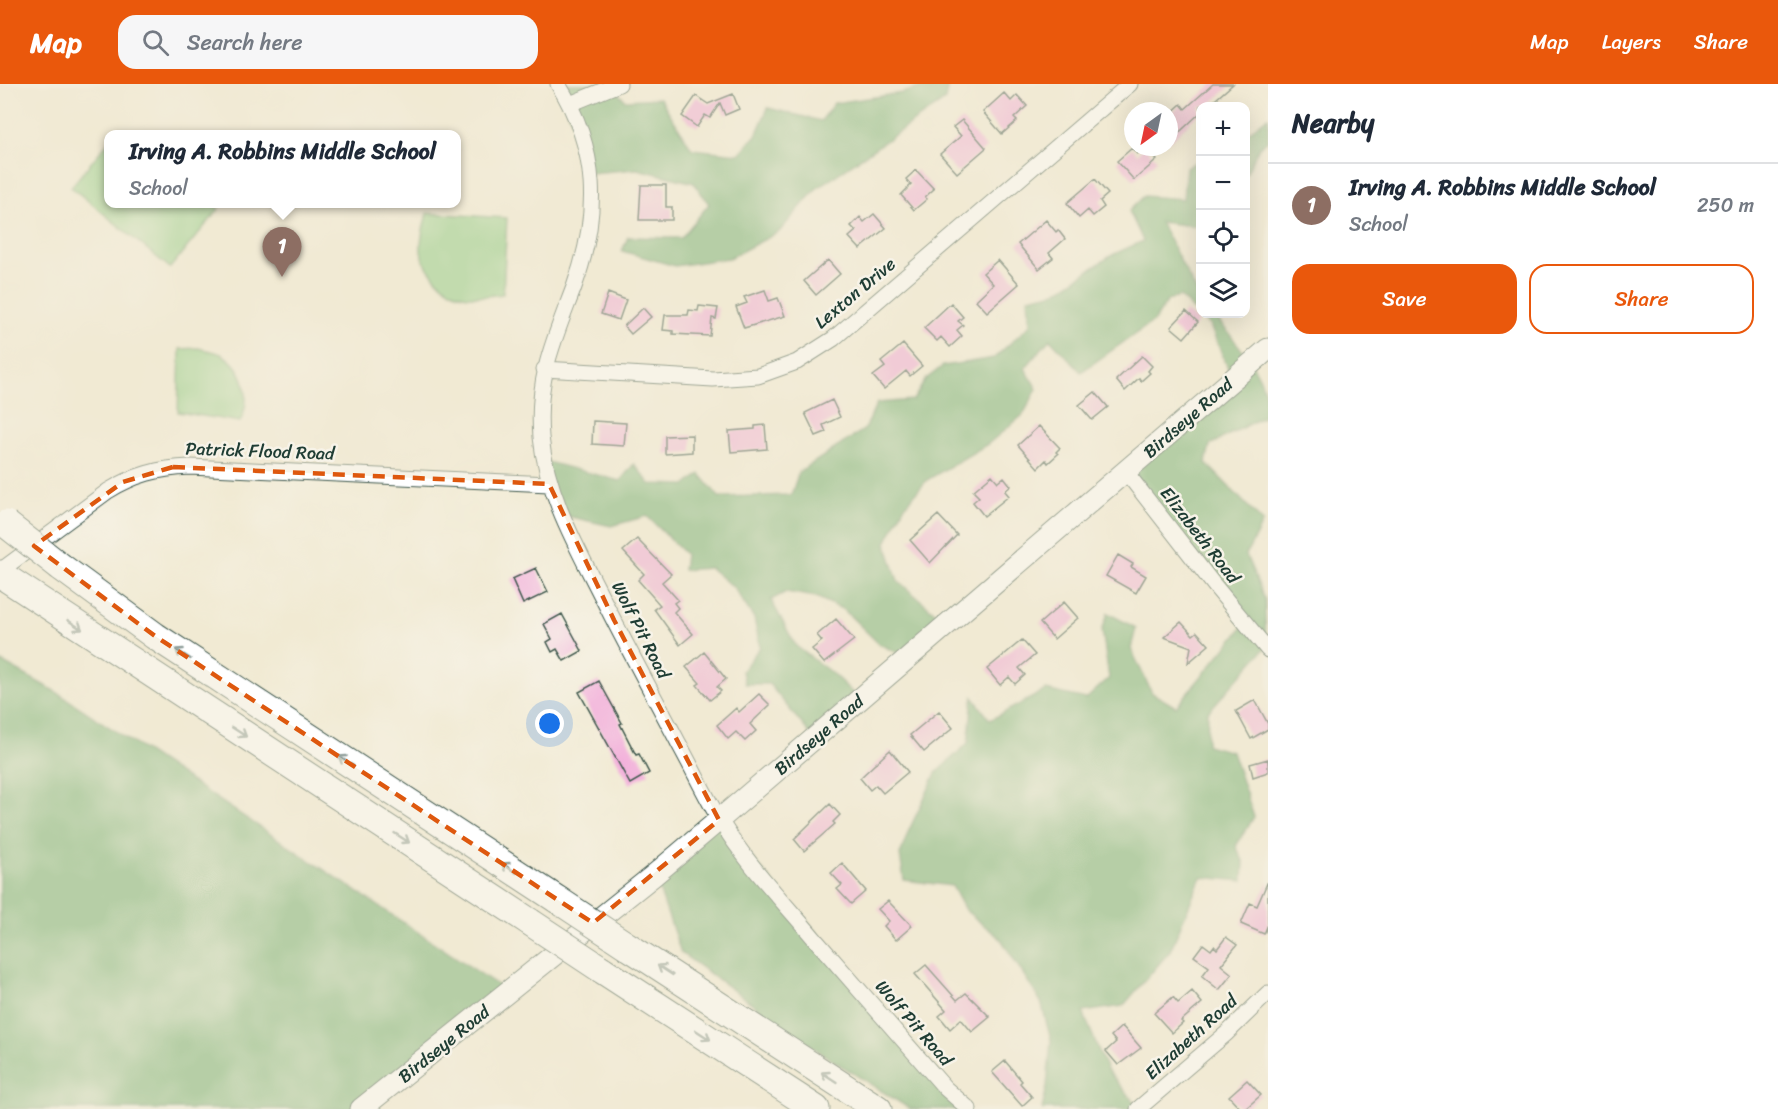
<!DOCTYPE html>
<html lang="en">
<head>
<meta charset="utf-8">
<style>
	:root { --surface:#fff; --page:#f6f6f7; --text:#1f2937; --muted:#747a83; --line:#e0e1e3; --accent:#ea580c }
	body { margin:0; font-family:Sriracha,sans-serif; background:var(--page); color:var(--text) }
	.controls { position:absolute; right:18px; top:18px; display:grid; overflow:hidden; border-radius:12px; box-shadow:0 6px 24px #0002 }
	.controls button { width:54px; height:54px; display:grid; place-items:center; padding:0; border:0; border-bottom:2px solid var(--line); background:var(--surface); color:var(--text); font:30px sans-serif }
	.compass { position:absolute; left:1124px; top:18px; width:54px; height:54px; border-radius:50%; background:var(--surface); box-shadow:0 6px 24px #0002; rotate:213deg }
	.you { position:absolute; left:550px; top:640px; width:21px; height:21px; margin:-15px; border:4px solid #fff; border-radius:50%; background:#1a73e8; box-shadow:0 0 0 9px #1a73e833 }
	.badge { display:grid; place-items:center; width:39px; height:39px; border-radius:50%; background:var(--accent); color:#fff; font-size:20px; font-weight:700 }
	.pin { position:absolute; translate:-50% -50px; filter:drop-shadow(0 2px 3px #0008) }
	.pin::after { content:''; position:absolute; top:32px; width:21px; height:18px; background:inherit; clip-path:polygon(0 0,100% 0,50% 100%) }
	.popup { position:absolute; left:104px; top:46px; width:357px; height:78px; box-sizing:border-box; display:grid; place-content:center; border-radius:12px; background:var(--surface); filter:drop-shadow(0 2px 4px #0005); font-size:20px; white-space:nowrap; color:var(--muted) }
	.popup b { font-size:22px; color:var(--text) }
	.popup::after { content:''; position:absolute; left:50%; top:100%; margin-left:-12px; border:12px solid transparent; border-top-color:var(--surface) }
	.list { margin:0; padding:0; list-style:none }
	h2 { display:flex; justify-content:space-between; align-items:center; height:78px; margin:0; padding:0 24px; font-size:26px }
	h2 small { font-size:20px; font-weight:400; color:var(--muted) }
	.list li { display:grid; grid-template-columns:39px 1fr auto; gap:18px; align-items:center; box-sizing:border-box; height:84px; padding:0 24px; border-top:2px solid var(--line) }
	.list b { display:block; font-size:22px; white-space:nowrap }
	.list p { margin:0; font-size:20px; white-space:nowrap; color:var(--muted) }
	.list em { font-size:20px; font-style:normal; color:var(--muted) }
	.actions { display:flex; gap:12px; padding:18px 24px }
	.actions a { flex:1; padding:14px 0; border:2px solid var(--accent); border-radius:18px; text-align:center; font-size:21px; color:var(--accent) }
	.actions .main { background:var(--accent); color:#fff }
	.icon { flex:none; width:33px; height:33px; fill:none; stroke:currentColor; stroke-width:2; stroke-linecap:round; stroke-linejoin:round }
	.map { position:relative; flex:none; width:1268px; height:1025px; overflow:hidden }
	header { display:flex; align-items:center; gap:36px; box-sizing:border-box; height:84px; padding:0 30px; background:var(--accent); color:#fff }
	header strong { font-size:28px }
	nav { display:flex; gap:33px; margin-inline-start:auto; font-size:21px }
	.search { width:420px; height:54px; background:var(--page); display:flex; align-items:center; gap:15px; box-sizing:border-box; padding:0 21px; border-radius:18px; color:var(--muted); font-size:22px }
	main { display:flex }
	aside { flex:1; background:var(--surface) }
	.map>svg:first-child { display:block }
</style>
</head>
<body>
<header>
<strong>Map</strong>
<div class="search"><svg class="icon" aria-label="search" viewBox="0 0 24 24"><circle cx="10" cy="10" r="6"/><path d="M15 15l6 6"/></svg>Search here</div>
<nav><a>Map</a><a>Layers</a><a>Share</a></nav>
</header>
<main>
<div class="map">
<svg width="1268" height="1025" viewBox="0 0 1268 1025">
	<rect width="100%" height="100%" fill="#f7f3e8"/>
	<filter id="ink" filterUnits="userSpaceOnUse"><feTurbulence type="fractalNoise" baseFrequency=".0167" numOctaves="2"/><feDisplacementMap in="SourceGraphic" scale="12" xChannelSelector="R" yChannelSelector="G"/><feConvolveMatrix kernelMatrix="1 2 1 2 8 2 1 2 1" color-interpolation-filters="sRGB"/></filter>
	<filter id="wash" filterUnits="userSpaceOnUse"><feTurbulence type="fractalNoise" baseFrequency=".008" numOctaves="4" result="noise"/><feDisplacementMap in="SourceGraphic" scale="24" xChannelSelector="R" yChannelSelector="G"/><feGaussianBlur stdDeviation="1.35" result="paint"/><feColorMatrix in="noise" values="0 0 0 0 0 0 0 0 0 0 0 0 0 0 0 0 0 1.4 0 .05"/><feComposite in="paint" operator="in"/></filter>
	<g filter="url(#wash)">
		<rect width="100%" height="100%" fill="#f1ead3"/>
		<!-- green -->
		<path fill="#8aca81" stroke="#54845a" stroke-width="1.5" d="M108,58V119L212,120L219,125L170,184L71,103Z
			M427,129L507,134L503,210C475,214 453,216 434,192C428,185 422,177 421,167C420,154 424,142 427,129Z
			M198,264C205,266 215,267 221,270C246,284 252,314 240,338L178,328L180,265Z"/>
		<!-- forest -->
		<path fill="#6fae6f" stroke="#477652" stroke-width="1.5" d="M558,0H609L625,16L660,14L692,65L739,70L756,51L768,24L821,37L834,19L902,9L932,0H948L945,16L816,105L779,148L729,174L675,182L622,167L628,153L681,154L709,120L694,99L637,85L591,89Z
			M1268,33V56L1259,63L1246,91V50Z
			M1200,75V143L1160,138L1200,214V230H1213C1236,259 1268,290 1268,330L1210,361L1206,379L1263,438L1246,471L1265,516L1266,563L1208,628L1207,661L1232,668L1254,733L1236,762L1244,779L1243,797L1201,793L1170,867L1123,922L1083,928L1107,986L1140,1025H1042L1047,1002L1051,956L1041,918L1001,855L965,826L952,802L904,796L900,771L909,746L936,689L968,659L973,613L990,636L1046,606L1086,615L1109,594L1102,546L1108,529L1136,544L1131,565L1152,609L1176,623L1246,539L1126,388L1233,296L1210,242L1180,213L1168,216L1154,237L1081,288L1050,255L1025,284L1037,305L1023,331L988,360L927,396L904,423L886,459L898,497L949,540L908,574L879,560L844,526L816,513L786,508L771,516L796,562L833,590L860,616L814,655L769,600H745L742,587L760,563L754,534L734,504L710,484L683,486L685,470L647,432L611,442L562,431L544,377L620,397L634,380L650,400L686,401L700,390L719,413L791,411L799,388L865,345L877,319L913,316L926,295L943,282L994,274L1030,241L1028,214L1056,208L1112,171L1143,157L1129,127L1144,112L1183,115L1186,84Z
			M0,577L58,609L508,908L361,1025H0Z
			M719,736L969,1025H910L827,973L681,869L654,791Z"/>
		<g id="blocks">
			<!-- building -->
			<path fill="#f2a7d9" d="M1213,0H1233L1208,22H1200V29L1169,58V31L1181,20L1185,25Z
				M1004,9L1011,17L1017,11L1027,22L1014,34L1017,37L1002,50L983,28Z
				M733,10L739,25L725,31L720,19L710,34L705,31L697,43L682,32L696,12L708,20Z
				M962,36L986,64L957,89L940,70L961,52L953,43Z
				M1145,63L1157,76L1134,96L1117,77L1132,64L1137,70Z
				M916,86L934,105L925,113L927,115L914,126L901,111L911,101L906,95Z
				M1095,95L1108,110L1100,117L1104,123L1093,132L1088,126L1079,134L1067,119Z
				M641,101H666V123H672V136H639Z
				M874,130L886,144L860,165L849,153L856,147L851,142L860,133L864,138Z
				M1046,136L1056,148L1058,146L1065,155L1049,169L1053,174L1039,185L1018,160Z
				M828,176L840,190L816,211L804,197Z
				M998,176L1019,200L987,228L976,216L993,200L983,189Z
				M765,206L769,217L778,214L785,232L744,244L736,223L747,219L744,213Z
				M608,209L626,216L619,236L601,230Z
				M951,219L963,233L958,237L963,241L957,246L962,252L950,263L941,253L937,257L924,244Z
				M699,222L718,224L716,235L712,234L710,252L673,250V247L663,246L665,231H688L689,226L698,227Z
				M643,224L651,233L631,250L624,242Z
				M1186,227L1198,238L1184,254L1171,243Z
				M903,260L922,282L910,292L906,287L884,305L873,292L885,283L881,278Z
				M1142,272L1152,282L1148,287L1150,289L1141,297L1139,294L1125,307L1116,296Z
				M1095,308L1108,323L1092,336L1079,321Z
				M832,316L840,333L823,341L826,348L816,352L805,329Z
				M593,337L626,339L624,362L592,360Z
				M765,341L767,365L731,368L729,347L755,345V342Z
				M1039,342L1060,364L1056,368L1058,370L1048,379L1046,376L1038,384L1018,361Z
				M692,351V368L665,370V352Z
				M992,391L998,398L1004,393L1011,402L1005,407L1009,412L984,432L973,418L979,413L973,407Z
				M938,431L957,451L930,479L910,456Z
				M637,455L671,490L662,498L678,516L674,519L678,524L674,528L693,550L680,561L654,525L660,521L638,496L644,490L623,467Z
				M1118,471L1133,480L1131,483L1146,492L1136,509L1106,492Z
				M536,484L548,508L523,520L512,495Z
				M1064,518L1078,534L1054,555L1040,539Z
				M562,530L582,567L564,577L557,565L552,568L547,558L552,555L544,540Z
				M836,535L854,556L824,579L812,565L822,557L817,551Z
				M1181,538L1193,551L1197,548L1209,561L1188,579L1191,563L1164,553Z
				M1022,556L1035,571L1019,584L1025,591L1015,600L1009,593L1000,601L987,585Z
				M704,568L726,595L717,603L721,607L710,616L697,601L700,599L686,583Z
				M599,597L622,639L620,640L636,671L639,670L649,689L630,700L579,608Z
				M759,610L770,621L750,640L756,647L745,657L736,648L728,655L717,641L736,624L739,628Z
				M1255,616L1268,640V645L1251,655L1236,627Z
				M939,627L953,644L924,668L910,651Z
				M890,666L908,688L883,709L876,701L870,706L860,694Z
				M1268,675V688L1253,693L1250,680Z
				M830,720L840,731L833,738L835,740L804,767L794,755Z
				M842,779L866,807L851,820L837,805L842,801L831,789Z
				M1268,797V840L1264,850L1241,840L1250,819L1257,822Z
				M888,817L912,842L896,856L884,842L889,837L878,825Z
				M1226,853L1237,861L1221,881L1232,890L1219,906L1202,892L1209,883L1194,872L1203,860L1211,866L1214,862L1217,865Z
				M926,881L957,916L966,909L990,933L972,948L961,935L950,945L939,932L946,926L915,890Z
				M1192,907L1202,919L1181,937L1183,939L1172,949L1154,929L1173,913L1178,919Z
				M1122,942L1141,964L1118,981L1106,967L1116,958L1111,952Z
				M1005,977L1022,997L1020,999L1032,1013L1022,1022L992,988Z
				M1247,996L1261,1011L1245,1025H1241L1229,1012Z"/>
		</g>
	</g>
	<g filter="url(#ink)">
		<use href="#blocks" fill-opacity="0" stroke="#3e574c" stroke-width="1.5"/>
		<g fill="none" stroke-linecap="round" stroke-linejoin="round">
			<defs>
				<path id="street" d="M558,0C599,66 600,131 574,203C554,256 536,294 541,353C547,414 580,468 607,523C630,569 655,614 679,660C693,685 705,712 720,736C745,778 781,815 813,853C857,903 901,954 945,1004L969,1025
					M570,20L619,0
					M544,285L713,295L758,292L797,278L833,255L1130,0
					M1126,388L1214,501L1268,566
					M0,487L108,407C134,391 159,384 190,383L549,400
					M1138,1025L1227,949L1268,909"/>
				<path id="secondary" d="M361,1025L654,791L719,736L1268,265"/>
				<path id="highway" d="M61,483L155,552L558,816
					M0,490L530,838
					M629,863L878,1025
					M601,885L816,1025"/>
			</defs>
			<!-- street casing -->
			<use href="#street" stroke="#3e574c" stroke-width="17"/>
			<!-- secondary casing -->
			<use href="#secondary" stroke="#3e574c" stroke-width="23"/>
			<!-- highway casing -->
			<use href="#highway" stroke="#3e574c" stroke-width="29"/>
			<!-- street -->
			<use href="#street" stroke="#fff" stroke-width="15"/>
			<!-- secondary -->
			<use href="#secondary" stroke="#fff" stroke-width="21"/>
			<!-- highway -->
			<use href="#highway" stroke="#fff" stroke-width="27"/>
			<defs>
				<path id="highway-bridge" d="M6,440L61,483
					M558,816L629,863
					M530,838L601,885"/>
			</defs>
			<!-- highway-bridge casing -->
			<use href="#highway-bridge" stroke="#3e574c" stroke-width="29" stroke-linecap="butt"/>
			<!-- highway-bridge -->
			<use href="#highway-bridge" stroke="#fff" stroke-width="27"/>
		</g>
		<!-- one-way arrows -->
		<defs><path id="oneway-shaft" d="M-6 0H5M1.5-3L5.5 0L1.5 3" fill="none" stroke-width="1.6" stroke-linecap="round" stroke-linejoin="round" transform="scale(1.5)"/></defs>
		<g stroke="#8f9e9a">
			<use href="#oneway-shaft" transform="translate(75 541) rotate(33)"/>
			<use href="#oneway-shaft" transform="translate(183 570) rotate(-147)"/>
			<use href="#oneway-shaft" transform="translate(239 648) rotate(33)"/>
			<use href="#oneway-shaft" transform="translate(346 677) rotate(-147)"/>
			<use href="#oneway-shaft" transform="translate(402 754) rotate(33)"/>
			<use href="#oneway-shaft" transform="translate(509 784) rotate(-147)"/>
			<use href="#oneway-shaft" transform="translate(665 886) rotate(-147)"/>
			<use href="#oneway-shaft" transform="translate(703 951) rotate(33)"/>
			<use href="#oneway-shaft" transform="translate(829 993) rotate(-147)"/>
		</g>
	</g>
	<!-- marked area -->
	<path d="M0 0H1268V1025H0ZM173,383L549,400L614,536L719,736L593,839L155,552L34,462L123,398Z" fill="#f1ead3" fill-opacity=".55" fill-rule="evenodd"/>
	<path fill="none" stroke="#de580e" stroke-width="4.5" stroke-dasharray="12 8" stroke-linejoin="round" d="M173,383L549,400L614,536L719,736L593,839L155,552L34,462L123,398Z"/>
	<g text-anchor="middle" stroke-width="5" stroke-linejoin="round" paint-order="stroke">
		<!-- street labels -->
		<g font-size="18" fill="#1f3d34" stroke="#f7f3e8">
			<text transform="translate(855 209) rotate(-40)" y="6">Lexton Drive</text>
			<text transform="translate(1188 334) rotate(-41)" y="6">Birdseye Road</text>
			<text transform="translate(260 367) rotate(2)" y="6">Patrick Flood Road</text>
			<text transform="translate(1200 451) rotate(52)" y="6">Elizabeth Road</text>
			<text transform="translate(641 546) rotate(63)" y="6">Wolf Pit Road</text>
			<text transform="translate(819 651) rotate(-41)" y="6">Birdseye Road</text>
			<text transform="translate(914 939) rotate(49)" y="6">Wolf Pit Road</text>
			<text transform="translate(1191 953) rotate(-42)" y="6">Elizabeth Road</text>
			<text transform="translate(444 960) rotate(-39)" y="6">Birdseye Road</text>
		</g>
	</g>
</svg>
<div class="controls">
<button>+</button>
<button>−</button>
<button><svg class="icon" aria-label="locate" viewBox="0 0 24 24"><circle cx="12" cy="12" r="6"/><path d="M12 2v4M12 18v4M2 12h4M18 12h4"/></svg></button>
<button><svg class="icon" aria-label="layers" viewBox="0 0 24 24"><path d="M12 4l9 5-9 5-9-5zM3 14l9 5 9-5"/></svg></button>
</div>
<svg class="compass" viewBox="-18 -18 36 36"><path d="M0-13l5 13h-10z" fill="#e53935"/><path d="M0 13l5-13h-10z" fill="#747a83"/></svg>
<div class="you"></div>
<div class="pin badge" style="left:282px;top:193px;background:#8d6e63">1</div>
<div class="popup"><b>Irving A. Robbins Middle School</b>School</div>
</div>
<aside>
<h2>Nearby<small></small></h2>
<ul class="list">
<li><span class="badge" style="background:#8d6e63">1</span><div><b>Irving A. Robbins Middle School</b><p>School</p></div><em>250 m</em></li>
</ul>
<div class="actions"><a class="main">Save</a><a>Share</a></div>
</aside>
</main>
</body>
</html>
